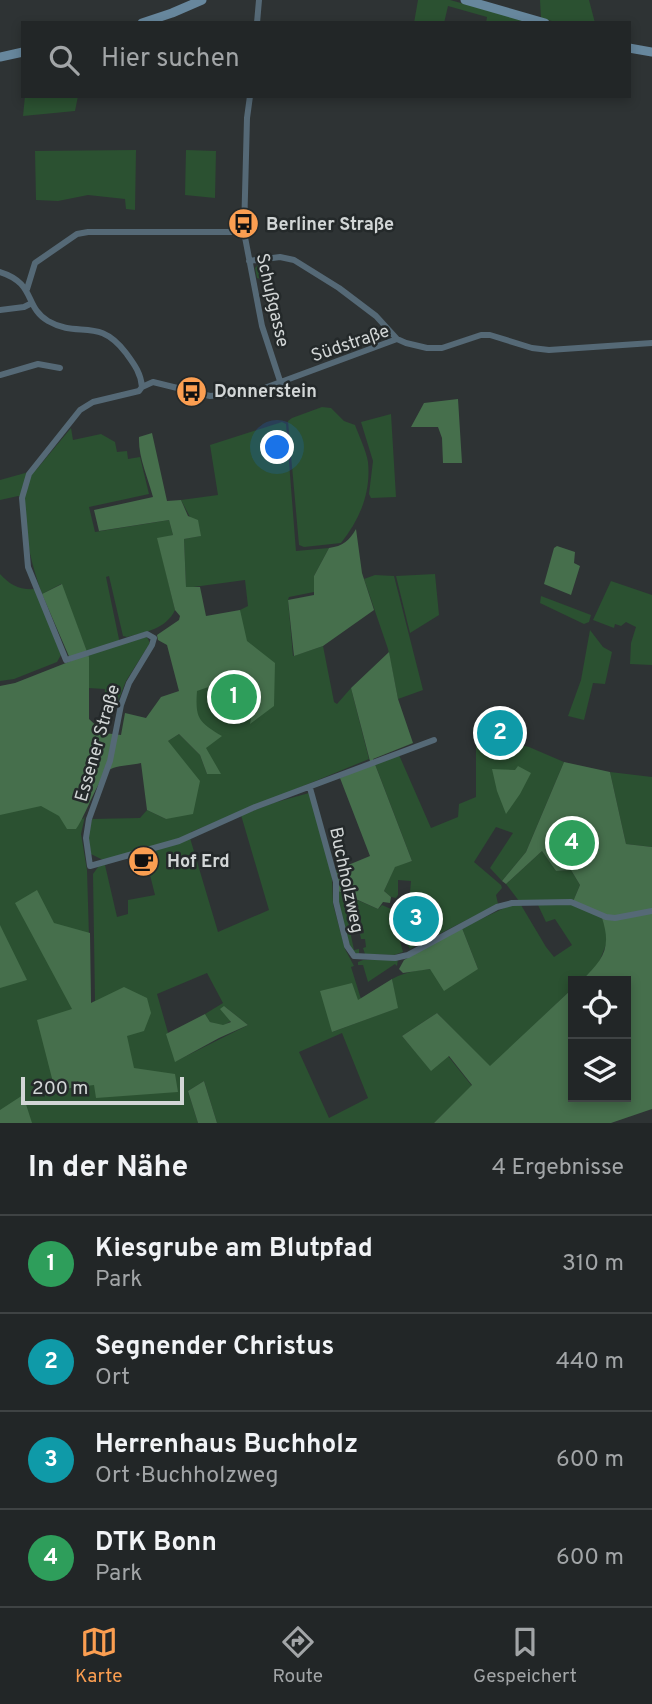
<!DOCTYPE html>
<html lang="de">
<head>
<meta charset="utf-8">
<style>
	:root { --surface:#222627; --page:#2a2e2f; --text:#f1f3f6; --muted:#a2a5a7; --line:#3f4344; --accent:#fb9e51 }
	body { margin:0; font-family:Overpass,sans-serif; background:var(--page); color:var(--text) }
	.controls { position:absolute; right:21px; bottom:21px; display:grid; overflow:hidden; border-radius:0px; box-shadow:0 4px 10px #0003 }
	.controls button { width:63px; height:63px; display:grid; place-items:center; padding:0; border:0; border-bottom:2px solid var(--line); background:var(--surface); color:var(--text); font:35px sans-serif }
	.scale { position:absolute; left:21px; bottom:18px; width:163px; box-sizing:border-box; padding-left:7px; border:4px solid #d2d6d6; border-top:0; font-size:19px; line-height:24px; white-space:nowrap; color:#d2d6d6; -webkit-text-stroke:5px #24292a; paint-order:stroke }
	.you { position:absolute; left:278px; top:448px; width:24px; height:24px; margin:-18px; border:5px solid #fff; border-radius:50%; background:#1a73e8; box-shadow:0 0 0 10px #1a73e833 }
	.badge { display:grid; place-items:center; width:46px; height:46px; border-radius:50%; background:var(--accent); color:#fff; font-size:23px; font-weight:700 }
	.pin { position:absolute; translate:-50% -50%; border:4px solid #fff; box-shadow:0 2px 7px #0006 }
	.list { margin:0; padding:0; list-style:none }
	h2 { display:flex; justify-content:space-between; align-items:center; height:91px; margin:0; padding:0 28px; font-size:30px }
	h2 small { font-size:23px; font-weight:400; color:var(--muted) }
	.list li { display:grid; grid-template-columns:46px 1fr auto; gap:21px; align-items:center; box-sizing:border-box; height:98px; padding:0 28px; border-top:2px solid var(--line) }
	.list b { display:block; font-size:26px; white-space:nowrap }
	.list p { margin:0; font-size:23px; white-space:nowrap; color:var(--muted) }
	.list em { font-size:23px; font-style:normal; color:var(--muted) }
	.icon { flex:none; width:38px; height:38px; fill:none; stroke:currentColor; stroke-width:2; stroke-linecap:round; stroke-linejoin:round }
	.map { position:relative; flex:none; width:652px; height:1123px; overflow:hidden }
	.search { position:absolute; background:var(--surface); box-shadow:0 4px 10px #0003; left:21px; right:21px; top:21px; height:77px; display:flex; align-items:center; gap:18px; box-sizing:border-box; padding:0 24px; border-radius:0px; color:var(--muted); font-size:26px }
	.sheet { height:483px; background:var(--surface) }
	nav { display:flex; justify-content:space-around; align-items:center; box-sizing:border-box; height:98px; border-top:2px solid var(--line); background:var(--surface); font-size:19px; color:var(--muted) }
	nav a { display:grid; justify-items:center; gap:4px }
	nav .on { color:var(--accent) }
	.map>svg:first-child { display:block }
</style>
</head>
<body>
<div class="map">
<svg width="652" height="1123" viewBox="0 0 652 1123">
	<rect width="100%" height="100%" fill="#2e3334"/>
	<!-- green -->
	<path fill="#2b5131" fill-rule="evenodd" d="M418,0H450L534,23H486L487,17L448,6L444,23H414Z
		M540,0H589L595,23H559L541,18Z
		M25,96H78L75,111L23,116Z
		M136,150L135,210L126,209L125,199L88,195L58,201L36,200L35,151Z
		M186,150L216,151L215,198L185,195Z
		M270,262L266,280L257,278L255,268L259,264Z
		M322,407L331,408L344,421L355,425C359,436 366,450 368,462C371,493 360,519 341,543L304,547L299,545L288,421L292,418Z
		M391,414L396,497L371,498L369,494L373,461L361,422Z
		M282,422L286,424L296,551L329,548L314,576V592L289,597L288,600L293,656L323,646L334,702L337,704L351,688L369,759L191,832L190,838L218,932L269,910L241,815L273,803L309,793L332,876L333,904L345,949L354,966L351,967L361,999L332,1032L397,1008L392,979C417,965 450,969 478,969L462,928L519,901L506,884L542,851L556,871L571,870L580,885L572,904L602,918L609,937L598,965L581,981H573V988L490,1067L437,1013L402,1036L431,1070L448,1056L472,1086L434,1123H217L204,1081L188,1091L198,1123H0V690L40,799L83,819L85,816L81,834L87,870L91,1003L95,1001L93,874L103,860L91,854L88,838L92,819L140,818L147,810L166,819L168,741L179,734L200,755L207,774H220L185,723L193,672L240,610L248,606L245,580L186,588L184,539L200,536L181,500L218,495L210,445ZM144,851L155,895L128,900V914L117,917L105,865ZM521,905H538L546,922L555,919L572,945L554,957L546,947ZM207,973L223,1003L205,1014L210,1022L223,1026L231,1021L224,1006L248,1025L176,1061L157,994ZM342,1033L368,1098L329,1118L299,1052Z
		M71,428L73,440L101,434L115,442L117,452L127,451L128,459L140,457L149,494L89,507L95,532L169,520L173,535L158,539L175,610C166,629 146,632 127,637L123,636L109,576L106,577L120,644L147,637L150,643L126,681L117,704L104,703L105,689L88,688L89,657L61,584L42,594C31,563 23,531 25,498L18,496L0,500V480L36,470Z
		M0,574C10,585 19,590 35,589L61,655L57,662L14,679L0,681Z
		M435,574L439,615L410,633L396,576Z
		M375,575L394,576L423,690L398,699L388,649L364,579Z
		M611,581L652,595V665L630,664L631,643L636,627L626,622L621,626L615,624L614,628L593,620Z
		M541,596L591,615L589,622L584,624L540,603Z
		M590,630L603,647L612,652L605,684L593,683L584,720L568,716L581,680Z
		M476,734L529,747L564,762L526,852L502,881L490,868L513,833L496,827L474,862L501,885L502,888L496,895L498,904L410,949L407,944L412,938L410,935L430,919L426,913L432,909L422,894L414,899L410,893L411,881L398,880V895L396,898L391,897L384,891L395,866L412,861L375,764L399,755L431,828L458,817L459,804L476,797Z
		M610,772L652,777V847L626,844Z
		M338,891L342,893L354,950L359,949V955L350,949L338,904Z
		M355,899L378,909L382,905L391,909L403,952L394,955L365,954L363,948L366,947L365,939H361L360,934L364,933Z
		M398,959L397,966L395,964L368,982L363,965H358V962L363,960Z"/>
	<!-- forest -->
	<path fill="#466f4c" d="M458,399L462,463H443L442,438L438,427H411L424,403Z
		M152,433L167,501L181,500L188,516L198,520L201,536L184,539L186,587H200L206,616L240,610L247,641L275,663L274,706L250,724L254,700L260,687L247,682L241,690H227L217,684L197,691C195,719 199,722 222,736L206,748L221,774H207L200,755L179,734L168,741L200,781L193,814L166,819L147,810L141,763C132,765 122,765 113,768C99,773 87,814 76,829H67L59,816L41,806L0,815V686L15,683L71,661L42,594L62,584L89,657V719L104,733L121,735L125,713L146,718L161,697L179,691L167,645L158,640L157,635L179,620L180,616L175,610L157,538L173,535L169,520L99,531L94,510L153,497C148,478 138,456 139,437Z
		M356,529L362,573L374,610L323,646L294,656L288,600L314,595V576L329,548C343,546 349,541 356,529Z
		M557,546L575,552L574,563L580,566L571,595L544,584L554,548Z
		M389,652L398,699L413,743L373,759L412,861L395,867L384,891L391,897L390,903L383,902L378,909L338,891L336,870L370,856L340,778L371,765L351,688Z
		M564,762L610,772L626,844L652,847V1109L611,1123H434L472,1085L449,1056L431,1071L402,1036L437,1013L490,1066L573,988V1097H626V981H581C603,960 612,948 602,918L572,904L580,885L571,870L556,871L542,851L506,884L502,881L526,852Z
		M518,766L531,773L520,794L506,814L497,791L492,769L515,770Z
		M37,890L54,923L90,933L91,1003L124,987L147,998L151,1013L144,1031L127,1036L134,1068L175,1074L178,1092L96,1098L94,1085L55,1090L37,1020L72,1009L15,903Z
		M0,925L27,980L0,988Z
		M462,928L478,969L444,991L430,969L403,973L399,969L404,960Z
		M392,979L398,1008L332,1032L320,991L352,983L358,1000Z
		M224,1006L248,1025L219,1038L175,1062L166,1034L205,1014L210,1022L223,1025L231,1022L220,1009Z
		M204,1081L217,1123H198L188,1091Z
		M23,1095L32,1123H0V1110Z"/>
	<g fill="none" stroke-linecap="round" stroke-linejoin="round">
		<!-- street -->
		<path stroke="#556976" stroke-width="6" d="M257,23L259,0
			M250,96L247,118L244,232L262,326L281,384
			M249,261L280,257L294,260L339,288L376,316L397,339L406,343L427,348H442L481,335H490L532,348L549,350L652,343
			M0,272C36,283 24,307 48,321C79,339 98,316 126,353C134,364 141,373 142,387
			M27,289L35,263L77,234L88,232H244
			M0,310L24,307L32,303
			M397,339L254,392L210,396L153,382L142,387L139,391L93,402L80,410L29,474L22,498L28,567L66,660L147,634L154,638L152,645L129,683L121,705L110,761L89,819L86,838L90,866L179,841L255,807L434,740
			M0,375L38,364L60,368
			M310,788L336,882V902L347,946L354,956L395,958L408,955L497,907L512,903L571,902L606,917L615,918L652,911"/>
		<!-- secondary -->
		<path stroke="#67879d" stroke-width="9" d="M465,0L545,23
			M142,23L172,13L202,0
			M629,48L652,52
			M0,57L23,52"/>
	</g>
	<!-- icons -->
	<defs>
		<symbol id="bus-disc" viewBox="-11 -11 22 22"><circle r="9.5" fill="#fb9e51" stroke="#24292a"/><path d="M-5-6H5V4H4V6H2V4H-2V6H-4V4H-5ZM-3.5-4V0h7V-4ZM-3.5 1.2v1.5H-2V1.2ZM2 1.2v1.5H3.5V1.2Z" fill="#111"/></symbol>
		<symbol id="cafe-disc" viewBox="-11 -11 22 22"><circle r="9.5" fill="#fb9e51" stroke="#24292a"/><path d="M-5.5-4.5H6V0H3Q3 3.5 0 3.5H-2.5Q-5.5 3.5-5.5 0ZM3-3.2v2h1.7v-2ZM-6 4.5H4V6H-6Z" fill="#111"/></symbol>
	</defs>
	<g fill-rule="evenodd">
		<use href="#bus-disc" x="226" y="206" width="35" height="35"/>
		<use href="#bus-disc" x="174" y="374" width="35" height="35"/>
		<use href="#cafe-disc" x="126" y="844" width="35" height="35"/>
	</g>
	<g text-anchor="middle" stroke-width="5" stroke-linejoin="round" paint-order="stroke">
		<!-- poi labels -->
		<g font-size="18" font-weight="bold" fill="#d2d6d6" stroke="#24292a" text-anchor="start">
			<text x="266" y="230">Berliner Straße</text>
			<text x="214" y="397">Donnerstein</text>
			<text x="167" y="867">Hof Erd</text>
		</g>
		<!-- street labels -->
		<g font-size="18" fill="#d2d6d6" stroke="#24292a">
			<text transform="translate(273 300) rotate(77)" y="6">Schußgasse</text>
			<text transform="translate(350 343) rotate(-19)" y="6">Südstraße</text>
			<text transform="translate(97 743) rotate(-74)" y="6">Essener Straße</text>
			<text transform="translate(347 880) rotate(78)" y="6">Buchholzweg</text>
		</g>
	</g>
</svg>
<div class="controls">
<button><svg class="icon" aria-label="locate" viewBox="0 0 24 24"><circle cx="12" cy="12" r="6"/><path d="M12 2v4M12 18v4M2 12h4M18 12h4"/></svg></button>
<button><svg class="icon" aria-label="layers" viewBox="0 0 24 24"><path d="M12 4l9 5-9 5-9-5zM3 14l9 5 9-5"/></svg></button>
</div>
<div class="scale">200 m</div>
<div class="you"></div>
<div class="pin badge" style="left:234px;top:697px;background:#2e9e5b">1</div>
<div class="pin badge" style="left:500px;top:733px;background:#0f9aa8">2</div>
<div class="pin badge" style="left:416px;top:919px;background:#0f9aa8">3</div>
<div class="pin badge" style="left:572px;top:843px;background:#2e9e5b">4</div>
<div class="search"><svg class="icon" aria-label="search" viewBox="0 0 24 24"><circle cx="10" cy="10" r="6"/><path d="M15 15l6 6"/></svg>Hier suchen</div>
</div>
<section class="sheet">
<h2>In der Nähe<small>4 Ergebnisse</small></h2>
<ul class="list">
<li><span class="badge" style="background:#2e9e5b">1</span><div><b>Kiesgrube am Blutpfad</b><p>Park</p></div><em>310 m</em></li>
<li><span class="badge" style="background:#0f9aa8">2</span><div><b>Segnender Christus</b><p>Ort</p></div><em>440 m</em></li>
<li><span class="badge" style="background:#0f9aa8">3</span><div><b>Herrenhaus Buchholz</b><p>Ort · Buchholzweg</p></div><em>600 m</em></li>
<li><span class="badge" style="background:#2e9e5b">4</span><div><b>DTK Bonn</b><p>Park</p></div><em>600 m</em></li>
</ul>
</section>
<nav>
<a class="on"><svg class="icon" aria-label="map" viewBox="0 0 24 24"><path d="M3 6l6-2 6 2 6-2v14l-6 2-6-2-6 2zM9 4v14M15 6v14"/></svg>Karte</a>
<a><svg class="icon" aria-label="directions" viewBox="0 0 24 24"><path d="M12 3l9 9-9 9-9-9zM9 14v-3h6M13 9l2 2-2 2"/></svg>Route</a>
<a><svg class="icon" aria-label="saved" viewBox="0 0 24 24"><path d="M7 4h10v16l-5-4-5 4z"/></svg>Gespeichert</a>
</nav>
</body>
</html>
